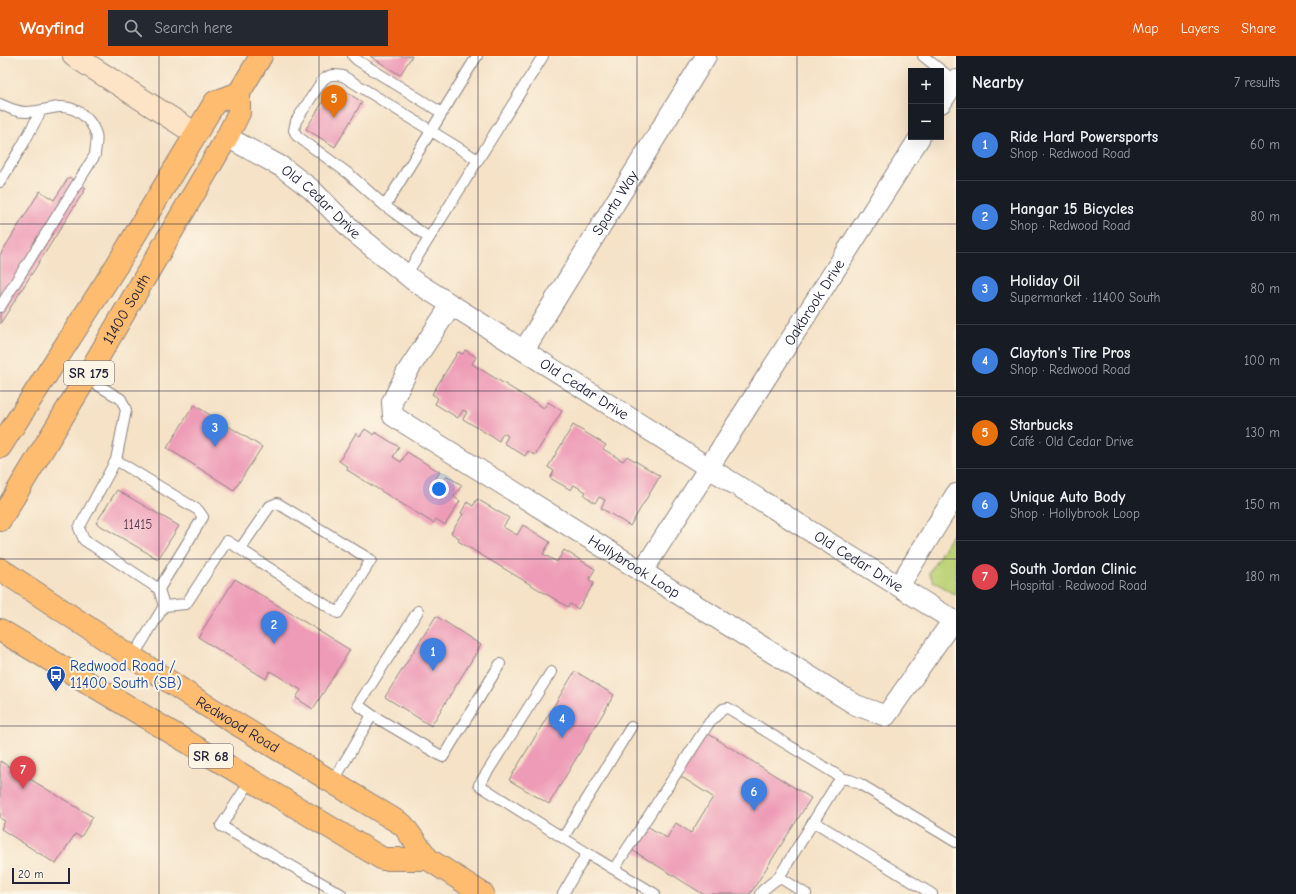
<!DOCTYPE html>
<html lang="en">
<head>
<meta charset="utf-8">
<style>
	:root { --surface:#171b24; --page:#242831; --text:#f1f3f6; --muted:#9ea1a6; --line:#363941; --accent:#ea580c }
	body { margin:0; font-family:"Comic Neue",sans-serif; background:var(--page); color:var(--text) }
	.controls { position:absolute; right:12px; top:12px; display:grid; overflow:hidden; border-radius:0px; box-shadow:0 4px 16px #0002 }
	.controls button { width:36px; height:36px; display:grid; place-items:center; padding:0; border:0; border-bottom:1px solid var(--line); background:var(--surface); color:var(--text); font:20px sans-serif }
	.scale { position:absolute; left:12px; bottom:10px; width:58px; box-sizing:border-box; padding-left:4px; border:2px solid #22223b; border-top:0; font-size:11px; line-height:14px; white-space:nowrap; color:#22223b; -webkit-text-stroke:3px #fcf5e5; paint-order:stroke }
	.you { position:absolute; left:439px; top:433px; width:14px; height:14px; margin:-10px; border:3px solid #fff; border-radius:50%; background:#1a73e8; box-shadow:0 0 0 6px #1a73e833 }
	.badge { display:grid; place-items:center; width:26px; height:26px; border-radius:50%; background:var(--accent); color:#fff; font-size:13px; font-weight:700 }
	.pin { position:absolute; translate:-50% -33px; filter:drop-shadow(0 1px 2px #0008) }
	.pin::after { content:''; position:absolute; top:21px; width:14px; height:12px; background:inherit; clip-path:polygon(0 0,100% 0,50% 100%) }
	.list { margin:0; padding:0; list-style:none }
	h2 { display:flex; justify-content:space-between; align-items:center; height:52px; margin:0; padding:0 16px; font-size:17px }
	h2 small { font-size:13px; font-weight:400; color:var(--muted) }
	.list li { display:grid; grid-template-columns:26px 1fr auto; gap:12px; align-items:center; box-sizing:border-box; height:72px; padding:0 16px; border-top:1px solid var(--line) }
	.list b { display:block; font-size:15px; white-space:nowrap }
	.list p { margin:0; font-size:13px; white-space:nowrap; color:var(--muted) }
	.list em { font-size:13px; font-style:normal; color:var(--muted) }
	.icon { flex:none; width:22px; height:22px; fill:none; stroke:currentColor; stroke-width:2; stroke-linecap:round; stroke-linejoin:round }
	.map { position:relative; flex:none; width:956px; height:838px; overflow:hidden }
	header { display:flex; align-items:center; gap:24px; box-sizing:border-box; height:56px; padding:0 20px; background:var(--accent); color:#fff }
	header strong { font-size:19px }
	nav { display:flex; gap:22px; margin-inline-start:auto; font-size:14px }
	.search { width:280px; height:36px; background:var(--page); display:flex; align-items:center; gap:10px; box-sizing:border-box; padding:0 14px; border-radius:0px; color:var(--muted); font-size:15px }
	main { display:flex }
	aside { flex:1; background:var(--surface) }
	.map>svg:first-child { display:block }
</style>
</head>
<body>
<header>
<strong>Wayfind</strong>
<div class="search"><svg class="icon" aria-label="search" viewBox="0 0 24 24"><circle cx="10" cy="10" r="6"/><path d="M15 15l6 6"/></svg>Search here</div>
<nav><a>Map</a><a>Layers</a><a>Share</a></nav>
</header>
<main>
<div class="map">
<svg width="956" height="838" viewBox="0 0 956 838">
	<rect width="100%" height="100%" fill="#fcf5e5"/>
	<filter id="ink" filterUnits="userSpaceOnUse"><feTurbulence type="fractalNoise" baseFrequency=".025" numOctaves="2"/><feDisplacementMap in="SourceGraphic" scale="8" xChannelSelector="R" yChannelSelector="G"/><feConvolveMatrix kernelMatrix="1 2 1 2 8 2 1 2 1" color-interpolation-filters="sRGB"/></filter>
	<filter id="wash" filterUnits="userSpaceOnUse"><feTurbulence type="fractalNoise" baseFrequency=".012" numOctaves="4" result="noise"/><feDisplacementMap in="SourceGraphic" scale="16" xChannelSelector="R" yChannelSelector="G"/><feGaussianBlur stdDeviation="0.9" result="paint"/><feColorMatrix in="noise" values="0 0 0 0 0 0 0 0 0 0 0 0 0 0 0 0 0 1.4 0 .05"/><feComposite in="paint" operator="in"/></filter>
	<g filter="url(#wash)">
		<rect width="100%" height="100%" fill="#f5e2c7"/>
		<!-- green -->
		<path fill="#bcd175" stroke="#6f7a58" d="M956,472V539L933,525L929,517Z"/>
		<g id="blocks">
			<!-- building -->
			<path fill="#ee9bb7" d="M370,0H412L400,19Z
				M334,28L362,46L335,91L306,73Z
				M69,121L86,132L0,268V199L40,135L54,144Z
				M465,294L476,301L472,308L544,352L548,346L562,355L535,399L528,395L525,400L504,387L508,380L503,377L499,385L463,363L467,356L463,354L458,362L435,348L438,342L432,338L458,296L463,298Z
				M194,349L262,391L234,434L167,392Z
				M573,369L606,389L603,393L623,405L627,400L660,420L630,470L601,452L605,444L599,441L595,447L584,439L586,436L574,429L571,434L550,422L554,415L548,411Z
				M365,373L374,379L375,376L399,391L393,401L401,406L407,396L440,416L434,425L441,429L447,420L462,429L454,441L460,445L445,469L436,463L433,467L347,414L348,411L339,405L356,377L360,380Z
				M117,434L179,470L158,503L96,467Z
				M477,443L509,462L503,471L517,479L523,469L550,486L543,498L557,506L564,494L595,513L589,524L594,527L578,553L570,548L568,551L458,485L459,482L451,477L463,458L461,457L467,446L473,450Z
				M235,523L350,594L313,653L296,642L301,634L270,615L266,623L198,581Z
				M436,560L481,589L431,670L385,641Z
				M575,615L614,639L549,748L509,724Z
				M707,677L811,742L750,838H703L632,794L647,770L667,782L676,767L691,777L713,741L680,720Z
				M0,705L93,761L81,781L75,778L56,808L1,773L5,765L0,762Z"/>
		</g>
	</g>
	<g filter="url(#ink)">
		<use href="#blocks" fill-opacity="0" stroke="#8c8281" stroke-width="1"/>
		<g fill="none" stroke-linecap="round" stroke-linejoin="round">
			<defs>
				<path id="lane" d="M353,0L357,4L442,57
					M923,0L956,26
					M0,48C9,52 16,56 26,56C38,56 49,52 59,51C76,50 91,62 96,78C98,83 95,93 95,99L0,251
					M0,126L22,90L41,55
					M385,150L349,118L297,80L294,74L296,65L322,25C329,18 333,18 343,20L478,104
					M429,182L385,150L477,0
					M406,219L543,0
					M86,322L121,343L126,354L116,404L198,454L203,461L159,533L164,550L133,601
					M116,404L79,472L84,484L159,533
					M164,550L186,548L227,485L240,493L270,450L277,447L371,504L338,557L240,493
					M551,616L479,729L587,797L563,838
					M372,659L443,701L500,608
					M251,724L221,770L341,838
					M333,726L372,659L358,649L418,555
					M813,765L932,838
					M563,782L631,671
					M587,797L655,838
					M614,813L709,667L723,653L728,652L842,722
					M779,821L806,838
					M760,838L763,834L779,821L836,729L842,722L850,724L860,728L956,786"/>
				<g id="street">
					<path d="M941,47L956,24"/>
					<path id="s1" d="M227,81L282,111L311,133L355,177L414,225L709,412L956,566"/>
					<path id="s2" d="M451,249L407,316L392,346L393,360L856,649L886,660L953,564"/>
					<path id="s3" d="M524,294L706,0"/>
					<path id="s4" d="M642,516L920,81"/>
					<path d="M899,530L956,438"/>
				</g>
				<path id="secondary" d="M74,0L196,78"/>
				<g id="primary">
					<path d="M0,391L117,209L215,46L239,37"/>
					<path id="s5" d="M0,464L86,322L227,81L239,57V37L261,0"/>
					<path id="s6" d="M0,513L194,642L403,769L428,803L483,838"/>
					<path d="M0,574L383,803H428"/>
				</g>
			</defs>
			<!-- lane casing -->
			<use href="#lane" stroke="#8c8281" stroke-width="12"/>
			<!-- street casing -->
			<use href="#street" stroke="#8c8281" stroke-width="22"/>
			<!-- secondary casing -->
			<use href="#secondary" stroke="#8c8281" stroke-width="24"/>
			<!-- primary casing -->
			<use href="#primary" stroke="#8c8281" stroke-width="24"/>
			<!-- lane -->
			<use href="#lane" stroke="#fff" stroke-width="10"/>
			<!-- street -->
			<use href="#street" stroke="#fff" stroke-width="20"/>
			<!-- secondary -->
			<use href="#secondary" stroke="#fee4c6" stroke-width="22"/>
			<!-- primary -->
			<use href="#primary" stroke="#fdbc70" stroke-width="22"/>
		</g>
	</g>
	<!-- grid -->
	<path fill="none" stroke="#22223b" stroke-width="1" stroke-opacity="0.55" d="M159,0V838M319,0V838M478,0V838M637,0V838M797,0V838M0,168H956M0,335H956M0,503H956M0,670H956"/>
	<!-- icons -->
	<defs>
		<symbol id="bus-pin" viewBox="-11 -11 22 30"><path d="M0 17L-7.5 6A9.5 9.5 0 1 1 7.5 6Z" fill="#1a4fb4" stroke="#fcf5e5"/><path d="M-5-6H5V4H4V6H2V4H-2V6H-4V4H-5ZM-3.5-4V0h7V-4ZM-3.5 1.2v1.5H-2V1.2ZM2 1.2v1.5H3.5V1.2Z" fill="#fff"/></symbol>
	</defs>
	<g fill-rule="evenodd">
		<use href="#bus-pin" x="45" y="608" width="22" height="30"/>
	</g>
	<g text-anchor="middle" stroke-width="4" stroke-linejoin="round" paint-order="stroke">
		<!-- number labels -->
		<g font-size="13" fill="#55405a">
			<text x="138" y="473">11415</text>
		</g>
		<!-- shield labels -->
		<g fill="#fcf5e5" stroke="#63616e" stroke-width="1">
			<rect x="64" y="305" width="50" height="24" rx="3"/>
			<rect x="189" y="688" width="44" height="24" rx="3"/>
		</g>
		<g font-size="14" font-weight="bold" fill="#22223b">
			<text x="89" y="322">SR 175</text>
			<text x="211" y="705">SR 68</text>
		</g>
		<!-- street labels -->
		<g font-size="15" fill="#22223b" stroke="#fcf5e5">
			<text dy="5" stroke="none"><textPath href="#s1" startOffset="115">Old Cedar Drive</textPath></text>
			<text dy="5" stroke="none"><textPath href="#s3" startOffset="173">Sparta Way</textPath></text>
			<text dy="5" stroke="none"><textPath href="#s4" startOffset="320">Oakbrook Drive</textPath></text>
			<text dy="5" stroke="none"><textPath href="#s5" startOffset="246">11400 South</textPath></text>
			<text dy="5" stroke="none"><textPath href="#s1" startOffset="439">Old Cedar Drive</textPath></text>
			<text dy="5" stroke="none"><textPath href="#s1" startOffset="763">Old Cedar Drive</textPath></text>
			<text dy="5" stroke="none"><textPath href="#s2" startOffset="412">Hollybrook Loop</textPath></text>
			<text dy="5" stroke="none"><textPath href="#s6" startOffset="284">Redwood Road</textPath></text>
		</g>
		<!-- transit labels -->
		<g font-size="15" fill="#164399" stroke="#fcf5e5" text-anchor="start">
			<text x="70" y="615">Redwood Road /<tspan x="70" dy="17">11400 South (SB)</tspan></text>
		</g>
	</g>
</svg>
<div class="controls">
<button>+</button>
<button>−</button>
</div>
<div class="scale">20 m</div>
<div class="you"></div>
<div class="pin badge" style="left:433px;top:615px;background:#3f7fe0">1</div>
<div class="pin badge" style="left:274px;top:588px;background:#3f7fe0">2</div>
<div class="pin badge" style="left:215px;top:391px;background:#3f7fe0">3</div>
<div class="pin badge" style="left:562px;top:682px;background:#3f7fe0">4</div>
<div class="pin badge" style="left:334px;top:62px;background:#e8710a">5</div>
<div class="pin badge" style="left:754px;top:755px;background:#3f7fe0">6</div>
<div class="pin badge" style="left:23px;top:733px;background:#e0444e">7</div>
</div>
<aside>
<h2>Nearby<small>7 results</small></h2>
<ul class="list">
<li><span class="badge" style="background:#3f7fe0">1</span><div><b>Ride Hard Powersports</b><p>Shop · Redwood Road</p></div><em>60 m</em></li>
<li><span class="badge" style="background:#3f7fe0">2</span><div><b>Hangar 15 Bicycles</b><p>Shop · Redwood Road</p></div><em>80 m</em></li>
<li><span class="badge" style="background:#3f7fe0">3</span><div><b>Holiday Oil</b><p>Supermarket · 11400 South</p></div><em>80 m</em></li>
<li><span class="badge" style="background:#3f7fe0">4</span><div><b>Clayton's Tire Pros</b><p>Shop · Redwood Road</p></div><em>100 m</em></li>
<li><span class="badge" style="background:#e8710a">5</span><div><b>Starbucks</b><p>Café · Old Cedar Drive</p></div><em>130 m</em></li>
<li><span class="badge" style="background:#3f7fe0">6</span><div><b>Unique Auto Body</b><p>Shop · Hollybrook Loop</p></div><em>150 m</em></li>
<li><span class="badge" style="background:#e0444e">7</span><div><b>South Jordan Clinic</b><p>Hospital · Redwood Road</p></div><em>180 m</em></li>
</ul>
</aside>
</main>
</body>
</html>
